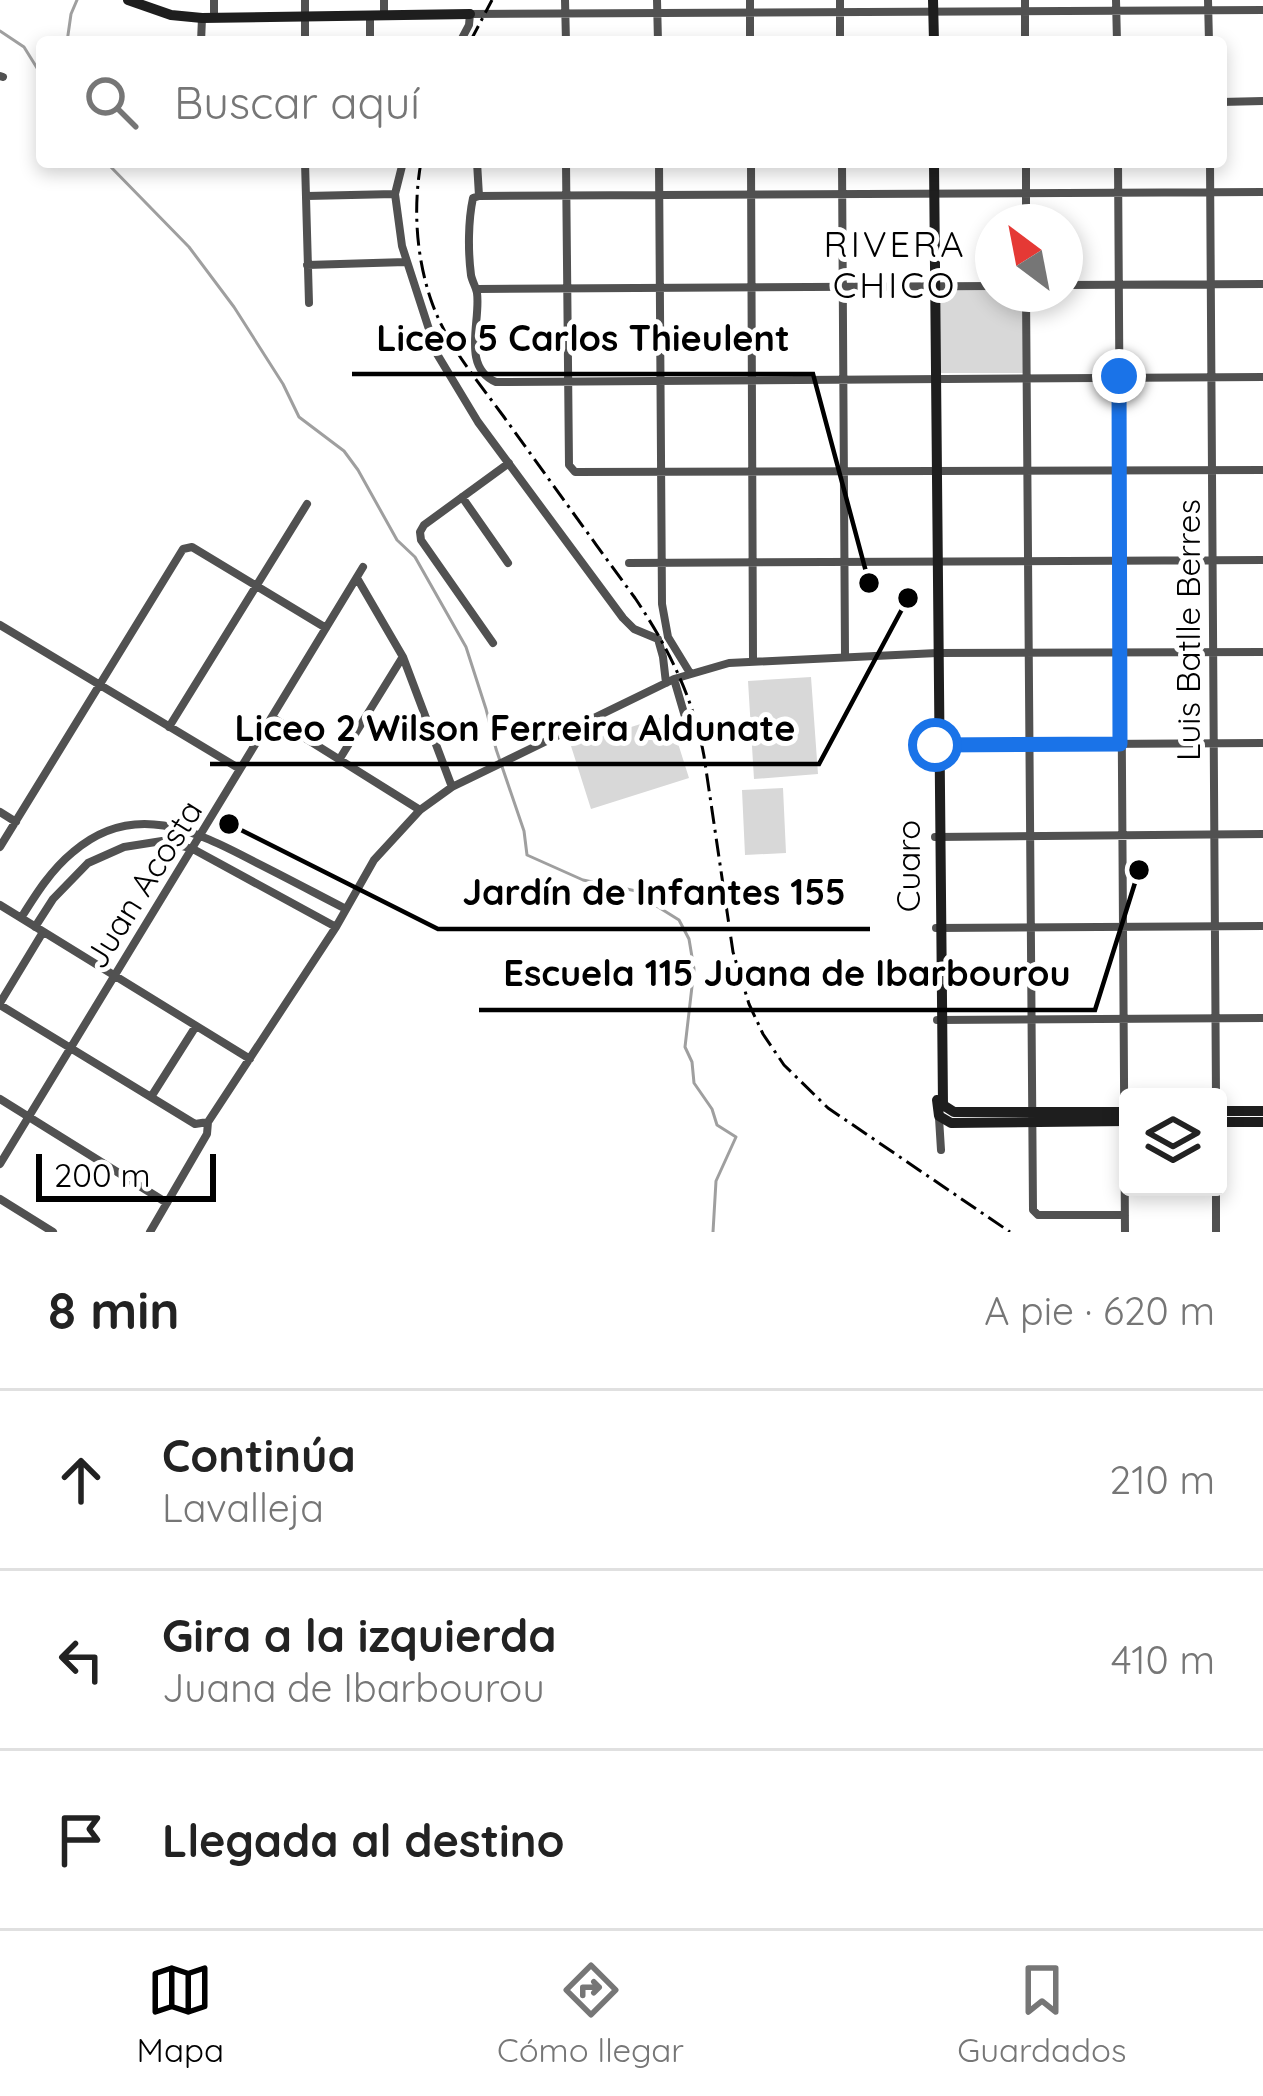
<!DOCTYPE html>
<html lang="es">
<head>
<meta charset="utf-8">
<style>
	:root { --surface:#fff; --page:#f2f2f2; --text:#222; --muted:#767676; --line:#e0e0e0; --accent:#000 }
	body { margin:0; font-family:Quicksand,sans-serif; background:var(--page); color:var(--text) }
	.controls { position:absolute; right:36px; bottom:36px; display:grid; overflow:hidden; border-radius:12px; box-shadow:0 6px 18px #0003 }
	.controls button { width:108px; height:108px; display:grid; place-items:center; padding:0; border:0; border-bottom:3px solid var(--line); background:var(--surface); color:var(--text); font:60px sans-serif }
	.compass { position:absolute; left:975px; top:204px; width:108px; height:108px; border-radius:50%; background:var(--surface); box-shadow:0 6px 18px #0003; rotate:328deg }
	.scale { position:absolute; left:36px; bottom:30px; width:180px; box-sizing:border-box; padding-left:12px; border:6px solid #000; border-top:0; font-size:33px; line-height:42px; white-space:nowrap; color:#000; -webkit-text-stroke:9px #fff; paint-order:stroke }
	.stop { position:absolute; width:36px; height:36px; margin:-27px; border:9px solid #1a73e8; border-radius:50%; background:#fff }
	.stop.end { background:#1a73e8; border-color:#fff; box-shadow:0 3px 12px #0008 }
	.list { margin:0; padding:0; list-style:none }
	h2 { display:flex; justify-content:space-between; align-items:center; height:156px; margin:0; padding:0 48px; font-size:51px }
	h2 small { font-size:39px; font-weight:400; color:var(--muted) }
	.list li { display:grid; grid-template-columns:78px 1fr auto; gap:36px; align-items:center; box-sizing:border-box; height:180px; padding:0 48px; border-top:3px solid var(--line) }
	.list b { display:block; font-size:45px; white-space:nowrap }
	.list p { margin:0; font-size:39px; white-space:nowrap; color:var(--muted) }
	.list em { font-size:39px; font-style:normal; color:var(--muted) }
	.icon { flex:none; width:66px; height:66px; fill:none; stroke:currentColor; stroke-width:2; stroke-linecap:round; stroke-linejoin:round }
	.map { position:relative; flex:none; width:1263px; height:1232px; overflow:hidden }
	.search { position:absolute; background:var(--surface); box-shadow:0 6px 18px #0003; left:36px; right:36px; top:36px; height:132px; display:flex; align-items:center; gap:30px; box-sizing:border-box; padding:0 42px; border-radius:12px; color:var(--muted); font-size:45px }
	.sheet { height:696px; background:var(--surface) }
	nav { display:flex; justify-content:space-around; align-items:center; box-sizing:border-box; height:168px; border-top:3px solid var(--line); background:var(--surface); font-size:33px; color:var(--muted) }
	nav a { display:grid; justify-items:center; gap:6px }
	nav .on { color:var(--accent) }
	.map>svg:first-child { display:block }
</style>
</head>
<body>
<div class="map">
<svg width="1263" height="1232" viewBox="0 0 1263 1232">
	<rect width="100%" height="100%" fill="#fff"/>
	<!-- green -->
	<path fill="#d8d8d8" d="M993,289V294H1023V373H939V290Z
		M811,677L818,774L754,779L748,681Z
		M669,715L689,778L591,809L571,746Z
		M783,788L786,853L745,855L742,790Z"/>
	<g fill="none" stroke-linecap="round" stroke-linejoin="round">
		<!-- stream -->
		<path stroke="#9f9f9f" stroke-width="3" d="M0,31L24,47L42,76
			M67,42L71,14L77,0
			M106,162L189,247L234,307L283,384L299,417L344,451L358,470L397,540L415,557L466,647L486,709L496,749L524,831L527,855L583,880L646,893L655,905L679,920L689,939L694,969L685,1047L692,1062L694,1083L712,1109L717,1125L736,1137L716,1181L713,1232"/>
		<!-- street -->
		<path stroke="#515151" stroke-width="8" d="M384,0V15
			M565,0L566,42
			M657,0L658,42
			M750,0V42
			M840,0V42
			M1025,0V42
			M1116,0L1117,42
			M1208,0L1209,42
			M214,18V0
			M201,42L202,18
			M305,42V0
			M370,42V15
			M460,42L469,25L470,14L1263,10
			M0,76L3,77
			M1221,102L1263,101
			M305,162L309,303
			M403,162L395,194L402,246L437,354L478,422L623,618L634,629L658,639L663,657L666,683
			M477,162L479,196
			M566,162L569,465L575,472L1263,470
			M659,162L662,604L668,637L690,673
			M751,162L753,660
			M842,162L845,655
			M1026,162V222
			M1118,162L1125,1232
			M1210,162L1216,1097
			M1263,192L479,196L473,198C468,221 468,252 471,275C472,281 476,287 477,293C481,321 461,367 496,382L1263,377
			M307,196L395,194
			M307,265L406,262
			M1065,285L1263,284
			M477,289L993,286
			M1026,294L1033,1210L1038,1215H1125
			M462,497L508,563
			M629,563L1263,560
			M357,578L403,657L452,787
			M0,625L240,769
			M493,643L421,540L420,532L424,525L509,463
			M674,679L691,737
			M273,718L420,810
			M169,727L307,504
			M936,745L1263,743
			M339,760L402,658
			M0,812L16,822
			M935,837L1263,834
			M0,847L183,549L192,547L326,628
			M0,905L250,1059
			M21,918C36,894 51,870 73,852C133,800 194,830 255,862C285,877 315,893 346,909
			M35,927L53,899L88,863L124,847L162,841L193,849L336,927
			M936,928L1263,926
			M0,1003L43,932
			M0,1005L195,1124L208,1122
			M937,1020L1263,1018
			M151,1097L196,1026
			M0,1099L167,1203
			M939,1118L941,1150
			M0,1164L363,567
			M1216,1187V1232
			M0,1199L53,1232
			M150,1232L207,1134L208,1122L336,927L374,860L420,810L452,787L674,679L729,663L937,653L1263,652"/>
		<!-- secondary -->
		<path stroke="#1e1e1e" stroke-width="10" d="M128,0L171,15L202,18L470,14
			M933,0L934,42
			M934,162L943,1105L954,1112H1128
			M937,1100L939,1116L951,1123L1128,1121
			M1218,1111H1263
			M1218,1122H1263"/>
		<!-- rail -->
		<path stroke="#000" stroke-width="3" stroke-dasharray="18 6 3 6" stroke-linecap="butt" d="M470,42L492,0
			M421,162C413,207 416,256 431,300C446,344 477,380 504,417C548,478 591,538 635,598C668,647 693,697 704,756L733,952L749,1004L763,1034L784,1065L828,1108L1010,1232"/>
	</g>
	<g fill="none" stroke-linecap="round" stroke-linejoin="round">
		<!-- route -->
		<path stroke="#1a73e8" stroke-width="15" d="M935,745L1120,744L1119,376"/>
	</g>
	<g text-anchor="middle" stroke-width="10" stroke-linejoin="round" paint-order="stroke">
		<!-- street labels -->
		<g font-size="33" fill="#000" stroke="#fff">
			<text transform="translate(1188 630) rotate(-90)" y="12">Luis Batlle Berres</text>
			<text transform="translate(908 866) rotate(-90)" y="12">Cuaro</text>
			<text transform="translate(143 884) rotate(-58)" y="12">Juan Acosta</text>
		</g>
		<!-- neighbourhood labels -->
		<g font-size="36" letter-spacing="3" fill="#000" stroke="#fff">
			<text x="895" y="257">RIVERA<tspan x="895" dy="41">CHICO</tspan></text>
		</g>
	</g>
	<!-- callouts -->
	<path fill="none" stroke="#000" stroke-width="4.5" d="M869 583L813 374H352M908 598L819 764H210M229 824L438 929H870M1139 870L1095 1010H479"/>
	<g fill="#000" stroke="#fff" stroke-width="4.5">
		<circle cx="869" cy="583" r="12"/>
		<circle cx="908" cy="598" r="12"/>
		<circle cx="229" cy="824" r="12"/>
		<circle cx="1139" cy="870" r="12"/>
	</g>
	<g font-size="36" text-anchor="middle" font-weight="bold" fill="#000" stroke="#fff" stroke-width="10" stroke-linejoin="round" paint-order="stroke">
		<text x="583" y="351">Liceo 5 Carlos Thieulent</text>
		<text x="515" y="741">Liceo 2 Wilson Ferreira Aldunate</text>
		<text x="654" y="905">Jardín de Infantes 155</text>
		<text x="787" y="986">Escuela 115 Juana de Ibarbourou</text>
	</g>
</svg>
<div class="controls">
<button><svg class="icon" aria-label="layers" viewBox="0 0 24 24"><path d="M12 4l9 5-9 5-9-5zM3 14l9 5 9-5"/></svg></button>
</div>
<svg class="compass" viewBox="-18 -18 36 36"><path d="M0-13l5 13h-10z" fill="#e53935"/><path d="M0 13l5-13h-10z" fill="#767676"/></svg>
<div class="scale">200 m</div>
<div class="stop" style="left:935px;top:745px"></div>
<div class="stop end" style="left:1119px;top:376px"></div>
<div class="search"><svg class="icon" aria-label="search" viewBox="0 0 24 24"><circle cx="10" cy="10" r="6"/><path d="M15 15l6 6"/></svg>Buscar aquí</div>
</div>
<section class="sheet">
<h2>8 min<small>A pie · 620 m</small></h2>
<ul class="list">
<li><svg class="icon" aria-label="ahead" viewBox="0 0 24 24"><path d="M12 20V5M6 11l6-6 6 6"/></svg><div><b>Continúa</b><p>Lavalleja</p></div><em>210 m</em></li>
<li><svg class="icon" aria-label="left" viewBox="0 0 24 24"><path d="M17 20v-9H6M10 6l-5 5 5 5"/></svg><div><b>Gira a la izquierda</b><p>Juana de Ibarbourou</p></div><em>410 m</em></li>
<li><svg class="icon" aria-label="arrive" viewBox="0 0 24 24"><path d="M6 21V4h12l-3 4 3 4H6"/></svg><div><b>Llegada al destino</b></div></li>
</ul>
</section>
<nav>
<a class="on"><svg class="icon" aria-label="map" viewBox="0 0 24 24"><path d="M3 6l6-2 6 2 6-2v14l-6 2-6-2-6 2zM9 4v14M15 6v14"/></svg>Mapa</a>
<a><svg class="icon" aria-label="directions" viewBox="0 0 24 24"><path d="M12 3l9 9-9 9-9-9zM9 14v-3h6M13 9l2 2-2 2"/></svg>Cómo llegar</a>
<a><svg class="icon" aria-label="saved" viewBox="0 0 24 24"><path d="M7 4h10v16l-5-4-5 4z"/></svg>Guardados</a>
</nav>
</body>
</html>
